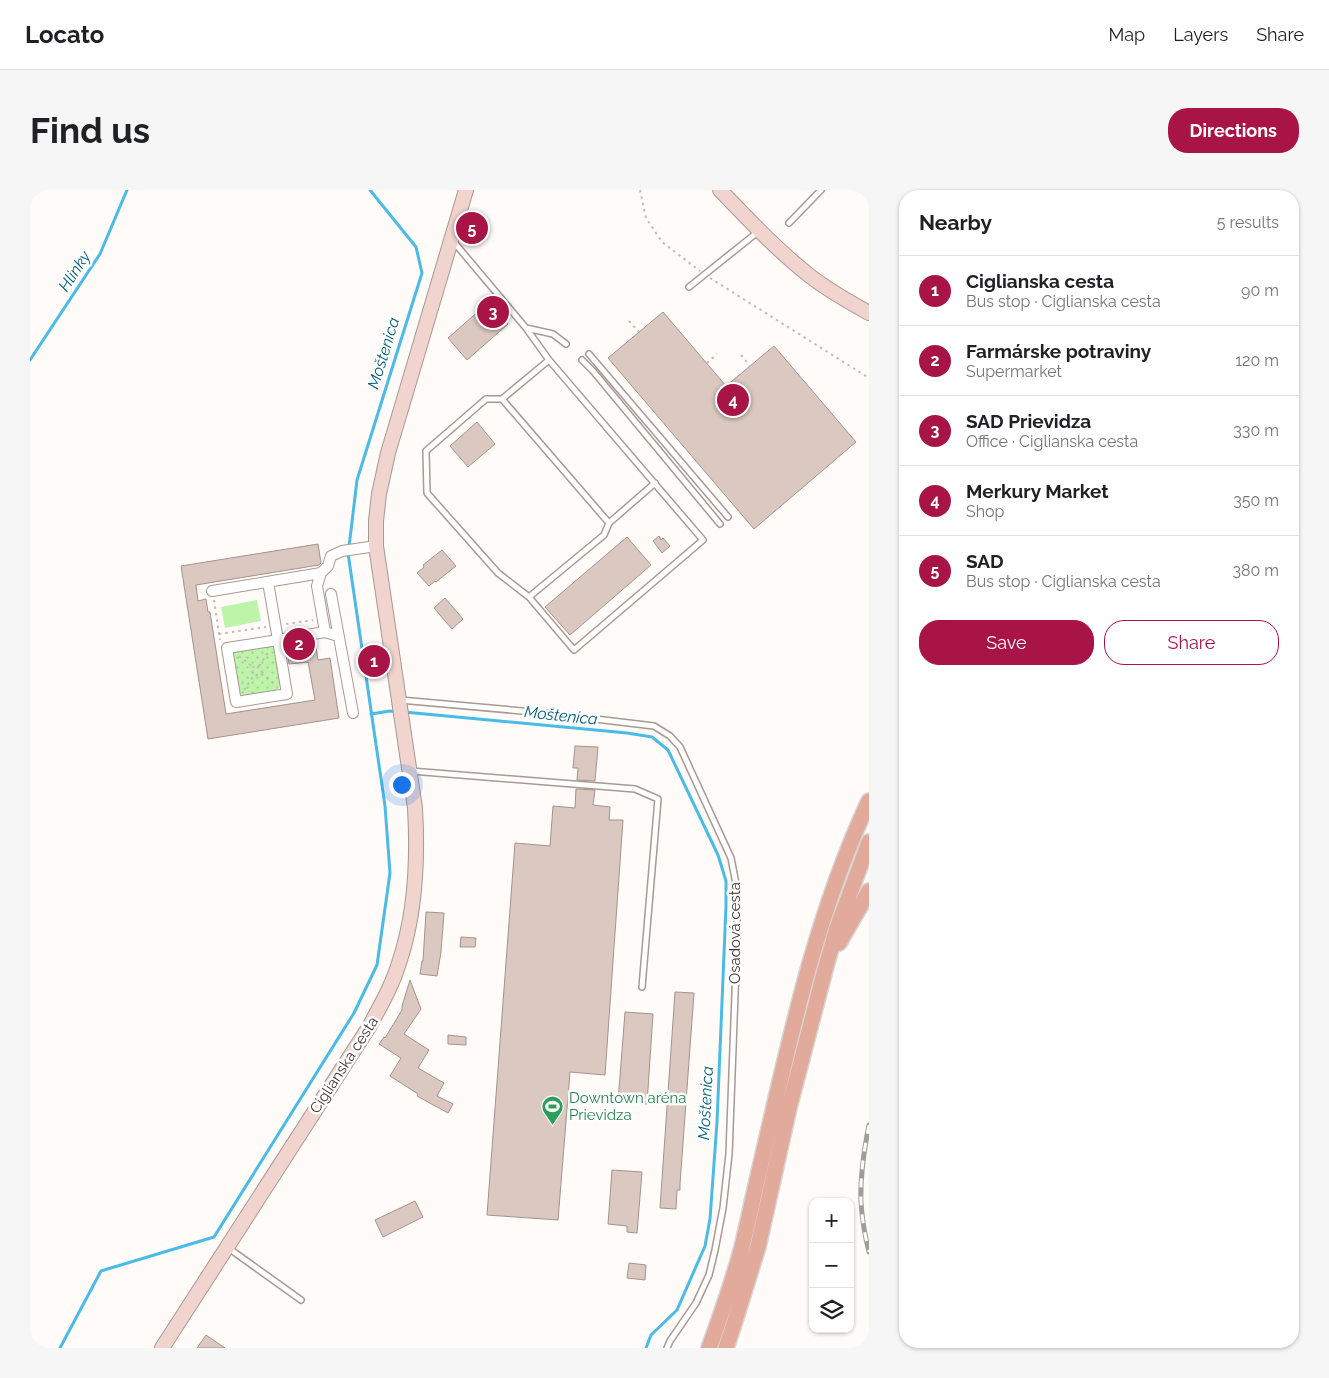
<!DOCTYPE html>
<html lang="en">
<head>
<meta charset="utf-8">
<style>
	:root { --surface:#fff; --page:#f6f6f6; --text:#202124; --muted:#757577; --line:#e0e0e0; --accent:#a91446 }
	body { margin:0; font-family:Raleway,sans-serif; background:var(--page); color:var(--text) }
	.controls { position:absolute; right:15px; bottom:15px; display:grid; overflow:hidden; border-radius:10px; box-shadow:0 1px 4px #0004 }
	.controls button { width:45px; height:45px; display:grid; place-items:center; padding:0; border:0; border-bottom:1px solid var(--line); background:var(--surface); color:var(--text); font:25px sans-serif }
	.you { position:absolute; left:371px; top:594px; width:18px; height:18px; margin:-12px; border:4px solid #fff; border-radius:50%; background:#1a73e8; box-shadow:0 0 0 8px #1a73e833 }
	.badge { display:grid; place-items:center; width:32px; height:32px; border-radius:50%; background:var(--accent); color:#fff; font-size:16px; font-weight:700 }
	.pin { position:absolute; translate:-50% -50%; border:2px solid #fff; box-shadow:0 1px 5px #0006 }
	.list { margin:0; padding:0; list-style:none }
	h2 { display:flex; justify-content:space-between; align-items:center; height:65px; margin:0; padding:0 20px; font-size:21px }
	h2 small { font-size:16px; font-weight:400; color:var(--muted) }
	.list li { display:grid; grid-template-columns:32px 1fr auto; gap:15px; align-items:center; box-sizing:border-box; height:70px; padding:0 20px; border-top:1px solid var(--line) }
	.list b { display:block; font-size:19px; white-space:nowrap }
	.list p { margin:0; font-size:16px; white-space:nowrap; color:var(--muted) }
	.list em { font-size:16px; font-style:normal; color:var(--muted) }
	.actions { display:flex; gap:10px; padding:15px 20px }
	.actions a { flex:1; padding:11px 0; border:1px solid var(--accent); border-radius:20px; text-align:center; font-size:18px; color:var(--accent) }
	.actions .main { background:var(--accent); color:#fff }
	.icon { flex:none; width:28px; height:28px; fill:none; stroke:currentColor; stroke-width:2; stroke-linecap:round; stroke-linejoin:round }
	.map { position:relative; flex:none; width:839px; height:1158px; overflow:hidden; border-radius:20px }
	header { display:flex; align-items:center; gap:30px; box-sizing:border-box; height:70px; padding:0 25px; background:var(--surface); border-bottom:1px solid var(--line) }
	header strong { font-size:24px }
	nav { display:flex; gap:28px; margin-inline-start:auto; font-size:18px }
	.intro { display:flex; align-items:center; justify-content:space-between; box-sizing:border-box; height:120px; padding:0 30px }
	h1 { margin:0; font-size:35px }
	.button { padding:12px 22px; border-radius:20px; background:var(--accent); color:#fff; font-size:18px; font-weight:700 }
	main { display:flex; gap:30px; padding:0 30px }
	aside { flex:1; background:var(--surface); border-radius:20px; box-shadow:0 1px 4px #0004 }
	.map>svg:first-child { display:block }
</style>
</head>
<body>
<header>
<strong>Locato</strong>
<nav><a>Map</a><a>Layers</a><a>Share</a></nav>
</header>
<div class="intro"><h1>Find us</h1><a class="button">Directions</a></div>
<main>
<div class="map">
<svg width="839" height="1158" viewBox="0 0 839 1158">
	<defs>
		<pattern id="grass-dots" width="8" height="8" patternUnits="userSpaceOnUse" patternTransform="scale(1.25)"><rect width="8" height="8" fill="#bef3aa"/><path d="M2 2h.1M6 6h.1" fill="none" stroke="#a4d193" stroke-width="1.8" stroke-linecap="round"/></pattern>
	</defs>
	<rect width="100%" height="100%" fill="#fffbf9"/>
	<!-- grass -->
	<path fill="url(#grass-dots)" d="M240,455L246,459L251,494L247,500L213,505L208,502L202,464L206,459Z"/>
	<!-- garden -->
	<path fill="#bef3aa" d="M227,410L231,431L195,438L191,417Z"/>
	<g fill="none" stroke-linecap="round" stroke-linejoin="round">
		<!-- stream -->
		<path stroke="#4abbe6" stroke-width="3" d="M0,170L70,64L97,0
			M319,357L327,290L392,83L386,57L340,0
			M374,522L597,543L622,547L638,560L688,665L696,691V716L687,932L680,1029L675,1056L647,1120L621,1145L616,1158
			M341,524L360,521L367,522
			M30,1158L71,1081L184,1047L324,823L347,775L360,683L355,616L318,363"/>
	</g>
	<!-- building -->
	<path fill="#dbc9c1" stroke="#a3938b" d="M459,112L478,134L437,170L418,148Z
		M633,122L696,196L744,156L826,252L724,339L578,168Z
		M447,232L465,254L438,277L420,256Z
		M629,346L631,350L633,348L640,356L632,363L623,351Z
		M597,347L621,375L540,445L515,417Z
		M288,354L291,373L289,375L166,395L168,411L176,409L178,422H180L196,524L285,510L278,472L259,474L256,456L285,451L288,470L300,468L309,528L178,549L151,376Z
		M412,360L426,376L406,392L405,391L399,396L387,383L394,377L393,375Z
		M415,408L433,429L422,439L404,418Z
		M545,556L568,557L565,591L547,590L548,578H543Z
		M546,599L565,600L563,615L580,617L579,630H593L575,885L540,882L528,1030L457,1025L485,653L520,656L523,616L545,618Z
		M396,722L414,723L411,762L407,786L390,784L392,771H393Z
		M431,747L446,748L445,757H430Z
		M380,790L391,819L374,844L399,860L388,878L414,893L407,906L423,914L418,923L387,906L388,904L360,886L371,868L349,854L354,847L355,848L372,820V816Z
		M645,802L664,803L650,994V1000H647L646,1019L630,1018Z
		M595,822L623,824L617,914L588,912Z
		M418,845L436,847V855L418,854Z
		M582,980L612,982L607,1043L597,1042V1036L578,1034Z
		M385,1011L393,1027L353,1047L345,1030Z
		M599,1073L616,1075L615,1090L597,1088Z
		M176,1145L195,1158H167Z"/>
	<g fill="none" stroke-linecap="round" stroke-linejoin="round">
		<defs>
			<path id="lane" d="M759,33L791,0
				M423,51L496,138L523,144L536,154
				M659,97L729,41
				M496,138L519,170L673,350L544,460L499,407L468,383L397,303L396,261L456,209H472L519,170
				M559,164L698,327
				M552,170L563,181L690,334
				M472,209L579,333
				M499,407L574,345L579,333L625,293
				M370,510L515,523L624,536L640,546L650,557L701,668L707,699V751L699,964L693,1018L685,1060L679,1085L666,1113L640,1151L637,1158
				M381,581L605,599L628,609L612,797
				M197,1057L271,1110"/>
			<path id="street" d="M291,383L287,396L295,442
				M238,392L248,450L197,458L206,512L257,504L248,450L295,442L308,446
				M182,401L291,383L298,376L301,366L312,361L346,356
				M301,404L323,523"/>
			<path id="secondary" d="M690,0C719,30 747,60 780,86C798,100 819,112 839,123
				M132,1158L339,837C351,815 363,794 370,770C386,721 388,669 385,618L346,356V331L349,304L358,263L436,0"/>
			<path id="primary" d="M809,753L839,701
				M679,1158C691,1125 703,1091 712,1057C719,1028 725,998 732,969C760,848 786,724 839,611
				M696,1158L705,1131L728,1057L759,918L796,776L807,738L839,652"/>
		</defs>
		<!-- lane casing -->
		<use href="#lane" stroke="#a99991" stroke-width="8"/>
		<!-- street casing -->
		<use href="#street" stroke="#a99991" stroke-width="12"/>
		<!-- secondary casing -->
		<use href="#secondary" stroke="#a99991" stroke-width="16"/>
		<!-- primary casing -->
		<use href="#primary" stroke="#d7d6d5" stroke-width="18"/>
		<!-- path -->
		<path stroke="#c1bcb9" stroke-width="2" stroke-dasharray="2.5 4" stroke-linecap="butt" d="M610,0L616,28L632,52L670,81
			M680,88L839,188
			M599,131L609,142
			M711,165L720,176
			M677,173L687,164
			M184,410L190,450
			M256,434L283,430
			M189,444L236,437
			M209,466L223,477
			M229,476L239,461
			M231,484L245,494
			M214,500L224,485H229L232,481L229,476L227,475L223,477L221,480L224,485"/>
		<!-- lane -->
		<use href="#lane" stroke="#fff" stroke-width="5"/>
		<!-- street -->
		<use href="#street" stroke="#fff" stroke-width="10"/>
		<!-- secondary -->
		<use href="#secondary" stroke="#f0d4cd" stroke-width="14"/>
		<!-- primary -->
		<use href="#primary" stroke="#e2aa9a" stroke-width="15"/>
		<defs>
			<path id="rail" d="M839,935C834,960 830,986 831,1012C832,1029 835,1046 839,1062"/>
		</defs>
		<!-- rail casing -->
		<use href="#rail" stroke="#a19c99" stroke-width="5"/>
		<!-- rail -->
		<use href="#rail" stroke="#fff" stroke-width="3" stroke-dasharray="9" stroke-linecap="butt"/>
	</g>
	<!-- icons -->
	<defs>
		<symbol id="stadium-pin" viewBox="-11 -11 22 30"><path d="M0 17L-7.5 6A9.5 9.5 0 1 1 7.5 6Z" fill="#2e9e5b" stroke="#fff"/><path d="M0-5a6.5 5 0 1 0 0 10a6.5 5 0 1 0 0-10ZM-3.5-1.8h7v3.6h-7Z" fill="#fff"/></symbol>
	</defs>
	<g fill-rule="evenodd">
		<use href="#stadium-pin" x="510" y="904" width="25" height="34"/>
	</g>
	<g text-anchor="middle" stroke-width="5" stroke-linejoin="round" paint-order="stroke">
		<!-- street labels -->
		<g font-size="15" fill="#38312e" stroke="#fff">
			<text transform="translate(705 743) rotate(-90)" y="5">Osadová cesta</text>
			<text transform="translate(314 875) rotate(-57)" y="5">Ciglianska cesta</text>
		</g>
		<!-- leisure labels -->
		<g font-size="15" fill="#27864d" stroke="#fff" text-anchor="start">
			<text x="539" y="913">Downtown aréna<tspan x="539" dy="17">Prievidza</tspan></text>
		</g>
		<!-- water labels -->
		<g font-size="16" font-style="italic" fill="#00607d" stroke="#fff">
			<text transform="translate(44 81) rotate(-57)" y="6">Hlinky</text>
			<text transform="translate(353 163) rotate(-73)" y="6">Moštenica</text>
			<text transform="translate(531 525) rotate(6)" y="6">Moštenica</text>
			<text transform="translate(675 913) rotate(-87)" y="6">Moštenica</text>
		</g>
	</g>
</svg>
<div class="controls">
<button>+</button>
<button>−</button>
<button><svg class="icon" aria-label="layers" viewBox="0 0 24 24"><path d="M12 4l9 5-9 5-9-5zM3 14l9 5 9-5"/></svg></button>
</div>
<div class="you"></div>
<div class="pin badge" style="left:344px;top:471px">1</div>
<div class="pin badge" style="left:269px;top:454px">2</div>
<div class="pin badge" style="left:463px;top:122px">3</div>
<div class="pin badge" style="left:703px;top:210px">4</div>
<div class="pin badge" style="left:442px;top:38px">5</div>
</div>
<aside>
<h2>Nearby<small>5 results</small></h2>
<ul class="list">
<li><span class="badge">1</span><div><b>Ciglianska cesta</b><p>Bus stop · Ciglianska cesta</p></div><em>90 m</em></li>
<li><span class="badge">2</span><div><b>Farmárske potraviny</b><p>Supermarket</p></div><em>120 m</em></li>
<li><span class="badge">3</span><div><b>SAD Prievidza</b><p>Office · Ciglianska cesta</p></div><em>330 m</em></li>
<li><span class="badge">4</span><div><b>Merkury Market</b><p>Shop</p></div><em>350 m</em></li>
<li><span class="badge">5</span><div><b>SAD</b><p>Bus stop · Ciglianska cesta</p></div><em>380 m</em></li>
</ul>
<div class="actions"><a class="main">Save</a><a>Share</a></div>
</aside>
</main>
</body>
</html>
